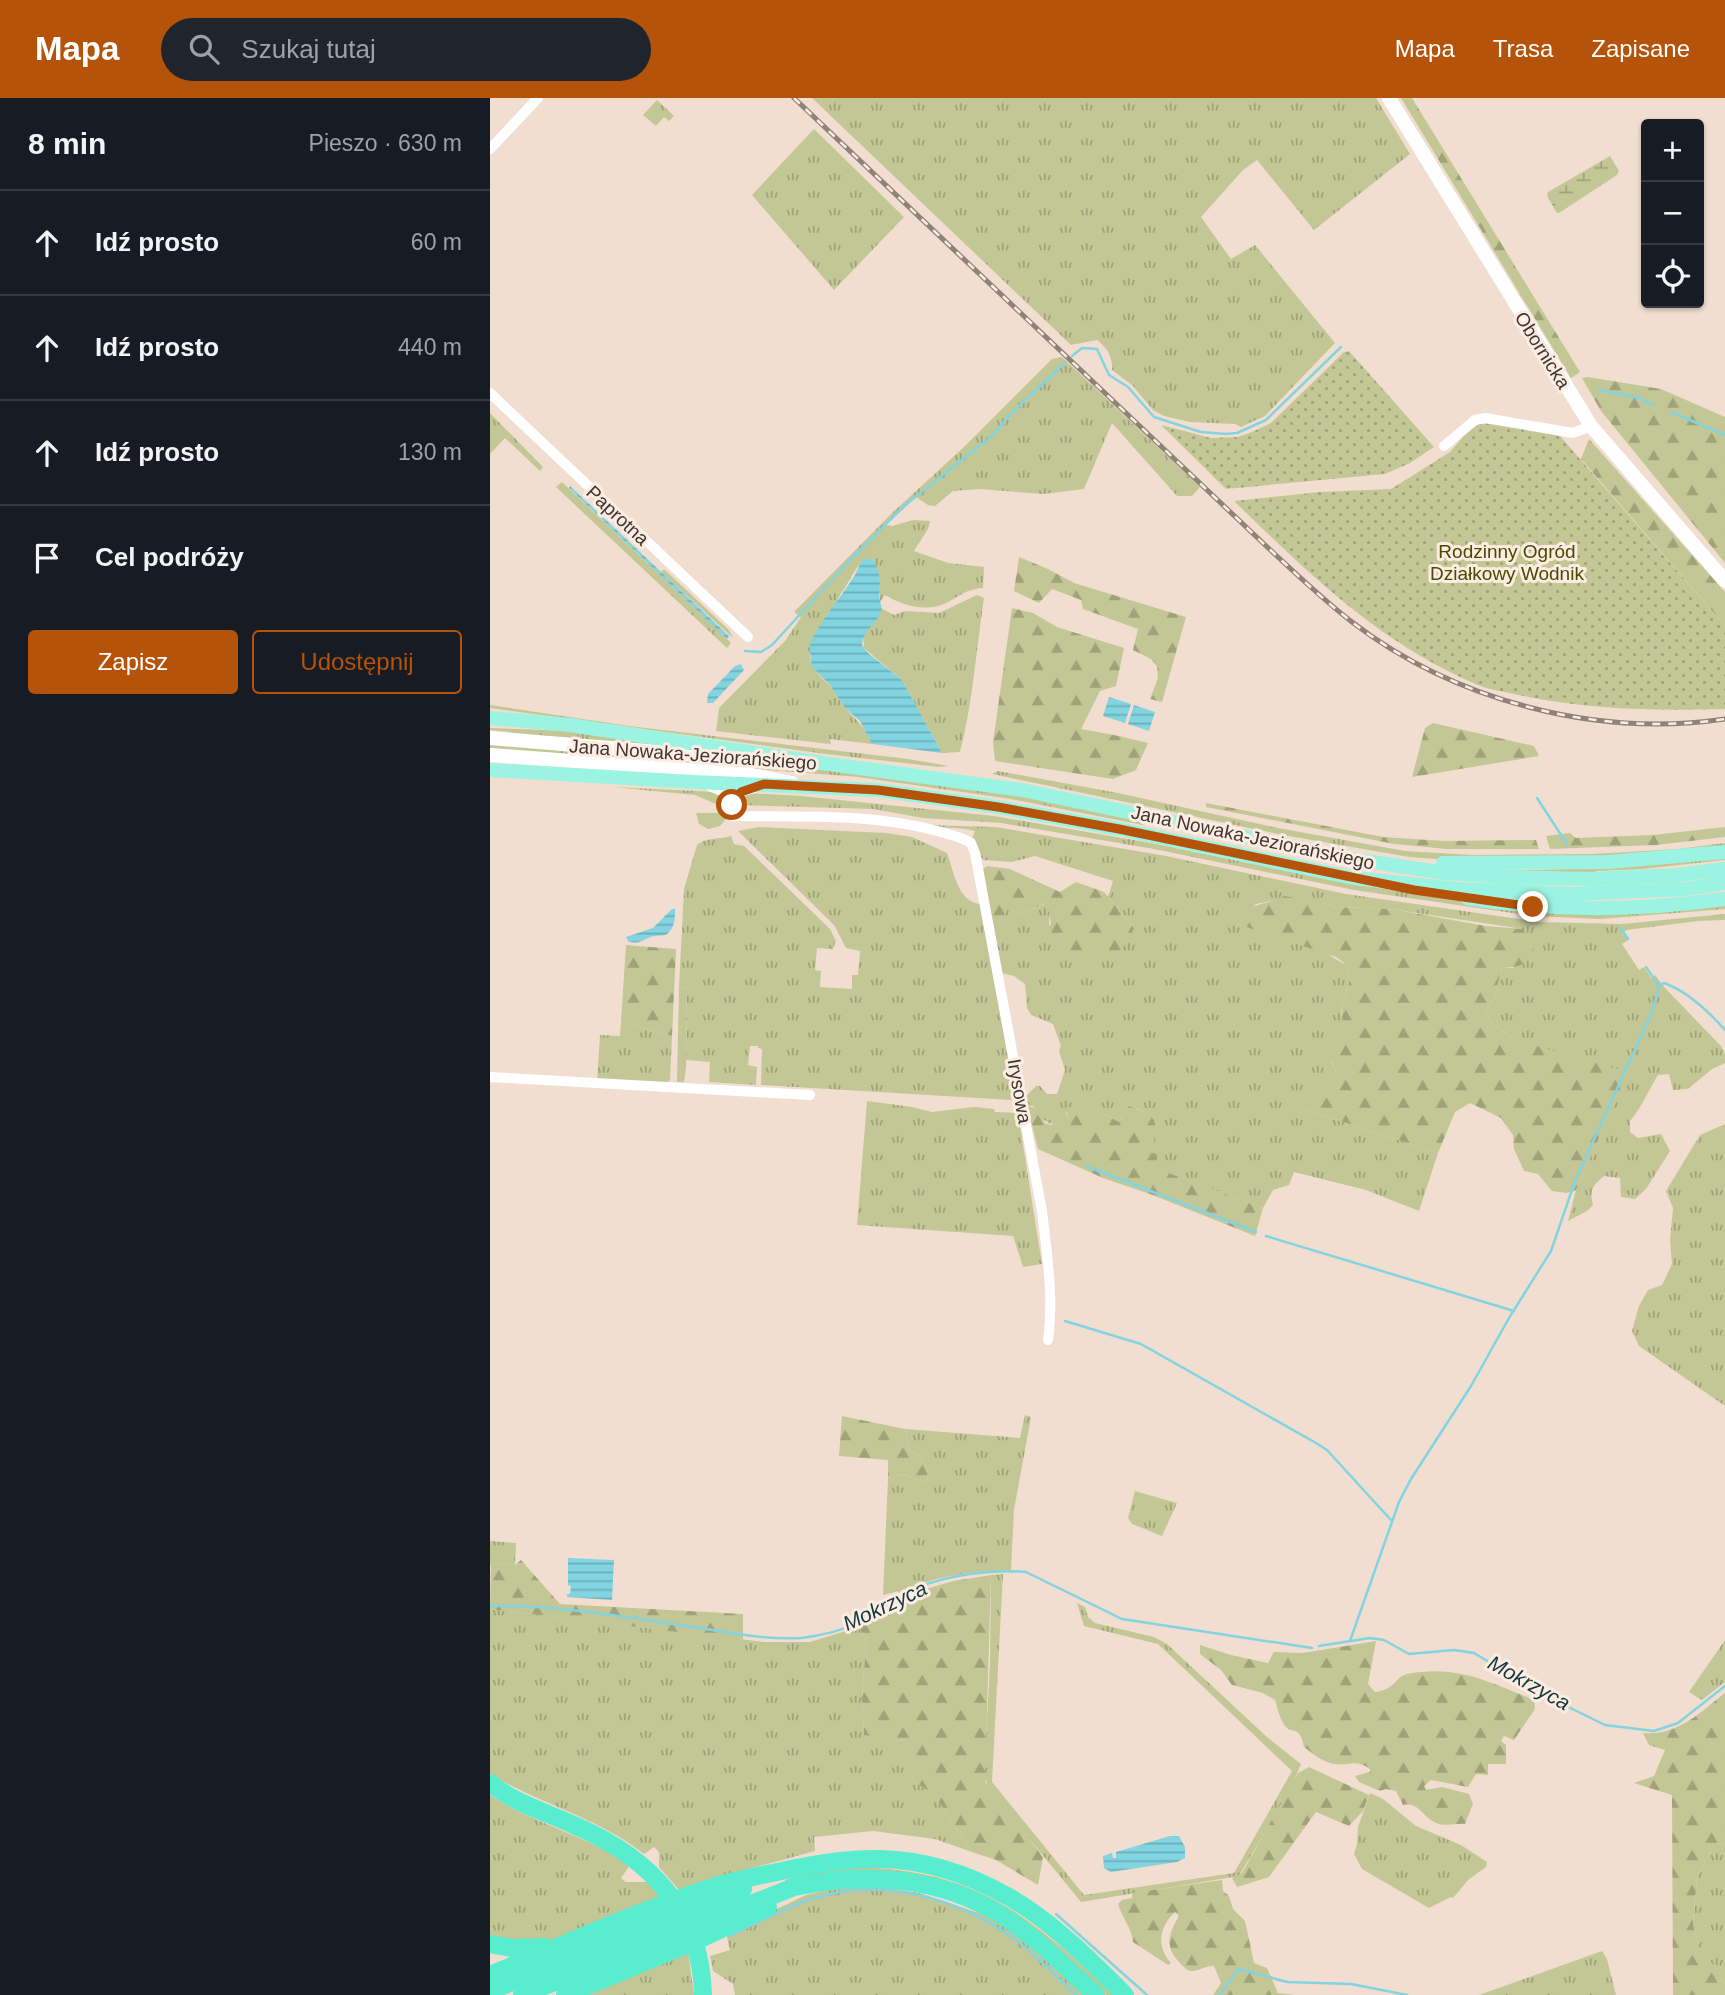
<!DOCTYPE html>
<html lang="pl">
<head>
<meta charset="utf-8">
<style>
	:root { --surface:#171b24; --page:#20242c; --text:#f1f3f6; --muted:#9ea1a6; --line:#363941; --accent:#b45309 }
	body { margin:0; font-family:Arial,sans-serif; background:var(--page); color:var(--text) }
	.controls { position:absolute; right:21px; top:21px; display:grid; overflow:hidden; border-radius:7px; box-shadow:0 2px 5px #0004 }
	.controls button { width:63px; height:63px; display:grid; place-items:center; padding:0; border:0; border-bottom:2px solid var(--line); background:var(--surface); color:var(--text); font:35px sans-serif }
	.stop { position:absolute; width:21px; height:21px; margin:-16px; border:5px solid #b45309; border-radius:50%; background:#fff }
	.stop.end { background:#b45309; border-color:#fff; box-shadow:0 2px 7px #0008 }
	.list { margin:0; padding:0; list-style:none }
	h2 { display:flex; justify-content:space-between; align-items:center; height:91px; margin:0; padding:0 28px; font-size:30px }
	h2 small { font-size:23px; font-weight:400; color:var(--muted) }
	.list li { display:grid; grid-template-columns:46px 1fr auto; gap:21px; align-items:center; box-sizing:border-box; height:105px; padding:0 28px; border-top:2px solid var(--line) }
	.list b { display:block; font-size:26px; white-space:nowrap }
	.list em { font-size:23px; font-style:normal; color:var(--muted) }
	.actions { display:flex; gap:14px; padding:21px 28px }
	.actions a { flex:1; padding:16px 0; border:2px solid var(--accent); border-radius:7px; text-align:center; font-size:24px; color:var(--accent) }
	.actions .main { background:var(--accent); color:#fff }
	.icon { flex:none; width:38px; height:38px; fill:none; stroke:currentColor; stroke-width:2; stroke-linecap:round; stroke-linejoin:round }
	.map { position:relative; flex:none; width:1235px; height:1897px; overflow:hidden }
	header { display:flex; align-items:center; gap:42px; box-sizing:border-box; height:98px; padding:0 35px; background:var(--accent); color:#fff }
	header strong { font-size:33px }
	nav { display:flex; gap:38px; margin-inline-start:auto; font-size:24px }
	.search { width:490px; height:63px; background:var(--page); display:flex; align-items:center; gap:18px; box-sizing:border-box; padding:0 24px; border-radius:38px; color:var(--muted); font-size:26px }
	main { display:flex }
	aside { flex:1; background:var(--surface) }
	.map>svg:first-child { display:block }
</style>
</head>
<body>
<header>
<strong>Mapa</strong>
<div class="search"><svg class="icon" aria-label="search" viewBox="0 0 24 24"><circle cx="10" cy="10" r="6"/><path d="M15 15l6 6"/></svg>Szukaj tutaj</div>
<nav><a>Mapa</a><a>Trasa</a><a>Zapisane</a></nav>
</header>
<main>
<aside>
<h2>8 min<small>Pieszo · 630 m</small></h2>
<ul class="list">
<li><svg class="icon" aria-label="ahead" viewBox="0 0 24 24"><path d="M12 20V5M6 11l6-6 6 6"/></svg><div><b>Idź prosto</b></div><em>60 m</em></li>
<li><svg class="icon" aria-label="ahead" viewBox="0 0 24 24"><path d="M12 20V5M6 11l6-6 6 6"/></svg><div><b>Idź prosto</b></div><em>440 m</em></li>
<li><svg class="icon" aria-label="ahead" viewBox="0 0 24 24"><path d="M12 20V5M6 11l6-6 6 6"/></svg><div><b>Idź prosto</b></div><em>130 m</em></li>
<li><svg class="icon" aria-label="arrive" viewBox="0 0 24 24"><path d="M6 21V4h12l-3 4 3 4H6"/></svg><div><b>Cel podróży</b></div></li>
</ul>
<div class="actions"><a class="main">Zapisz</a><a>Udostępnij</a></div>
</aside>
<div class="map">
<svg width="1235" height="1897" viewBox="0 0 1235 1897">
	<defs>
		<pattern id="grass-tufts" width="24" height="20" patternUnits="userSpaceOnUse" patternTransform="scale(1.75)"><rect width="24" height="20" fill="#c3c795"/><path d="M3 7l-1-3M5 7V3M7 7l1-3M15 17l-1-3M17 17v-4M19 17l1-3" fill="none" stroke="#a0a27a"/></pattern>
		<pattern id="forest-firs" width="22" height="20" patternUnits="userSpaceOnUse" patternTransform="scale(1.75)"><rect width="22" height="20" fill="#c3c795"/><path d="M5 1l3.5 6h-7zM16 11l3.5 6h-7z" fill="#a0a27a"/></pattern>
		<pattern id="wetland-marsh" width="20" height="14" patternUnits="userSpaceOnUse" patternTransform="scale(1.75)"><rect width="20" height="14" fill="#c3c795"/><path d="M1 5h8M5 5V1M11 12h8M15 12V8" fill="none" stroke="#a0a27a"/></pattern>
		<pattern id="garden-dots" width="8" height="8" patternUnits="userSpaceOnUse" patternTransform="scale(1.75)"><rect width="8" height="8" fill="#c3c795"/><path d="M2 2h.1M6 6h.1" fill="none" stroke="#a0a27a" stroke-width="1.8" stroke-linecap="round"/></pattern>
		<pattern id="water-rules" width="6" height="5" patternUnits="userSpaceOnUse" patternTransform="scale(1.75)"><rect width="6" height="5" fill="#82d4e0"/><path d="M0 2.5h6" fill="none" stroke="#6cadb6"/></pattern>
	</defs>
	<rect width="100%" height="100%" fill="#f2ded0"/>
	<!-- grass -->
	<path fill="url(#grass-tufts)" d="M322,0H886L920,56L824,132L767,62L753,72L711,119L741,161L765,147L845,245L775,318L751,329L745,326L700,324L674,318L663,312L642,287L622,272C623,259 617,250 607,242L581,247Z
		M167,2L184,18L179,23L174,19L166,28L153,17Z
		M324,31L414,119L344,192L262,97Z
		M572,259L710,389L702,398H687L622,325L594,391L553,396L489,391L463,393L445,408L438,407L426,399L396,427L402,428L423,422L440,423L438,431L424,453L458,465L494,469L493,490C477,491 471,497 458,504C438,515 413,508 395,497L390,504C388,488 392,476 382,461C366,462 361,483 352,494C348,499 347,503 344,508C334,526 310,548 324,570C328,578 337,583 342,590C348,597 351,606 357,612C368,624 376,630 382,646L340,641L341,646L226,633L229,610L295,543L311,519L304,514L402,415L474,349L562,261Z
		M0,315L53,369L50,373L15,340L0,356Z
		M72,384L230,534L241,545L237,550L66,389Z
		M174,471L239,532L243,540L171,474Z
		M487,497L494,500C486,552 483,604 470,654L452,655L412,582L374,550L373,537L391,514V510L404,517L415,513L449,515Z
		M0,607L139,628L418,661L459,668L449,669L336,656L0,610Z
		M0,630L85,633L194,649L21,636V634L0,632Z
		M0,646L339,672L524,696L653,722V727L521,701L368,679L0,650Z
		M508,673L628,695L788,730L915,753L983,757L1102,756L1188,751L1235,745V751L1182,756L960,762L919,759L793,737L502,676Z
		M122,689L227,694L237,707L226,706L205,697Z
		M257,695L311,698L504,718L661,745L856,785L1028,811L1235,805V811L1110,821L1043,818L864,792L664,751L511,725L433,720L383,711L248,707V703Z
		M206,715H235V722L230,728L218,731L209,726Z
		M434,727L506,729L676,758L856,796L1050,824L1132,826L1235,816V822L1208,823L1137,832L1132,835L1138,842L1132,846L1149,872L1154,869L1162,881L1165,877L1175,890L1231,948L1235,956V965L1222,971L1198,991L1183,992L1179,976L1168,977C1158,993 1152,1009 1140,1023V1034L1148,1040L1171,1036L1180,1053L1156,1091L1145,1101L1131,1099L1130,1080L1114,1078C1103,1087 1099,1092 1103,1107L1097,1113L1078,1123L1086,1092L1137,975L1026,942L1002,926L995,913L1004,901L1012,869L1023,870L1033,831L907,812L874,809L846,810L837,806L786,802L766,806L747,826L836,855L857,868L860,879L851,914L854,929L841,963L847,977L817,1012L948,1055L929,1113L876,1092L804,1074L799,1087L783,1092L773,1110L664,1070L667,1056H661L653,1013L639,1007L631,1018L632,1021L627,1023L614,1016L610,1018L576,1014L578,1020C561,1032 553,1024 544,1008H537L536,998L546,988H550L557,996H567L575,972L569,953L571,948L563,926L541,917L537,910L535,886L524,878L512,875L504,834L512,809L531,816L557,805L560,813L559,827L644,830L618,799L623,783L545,758L522,764L493,762L482,741L485,733C468,728 451,731 434,727Z
		M269,729L397,735L422,739L457,755C464,774 468,805 491,806L524,994L521,1002L271,987L272,951L268,950V948H260L258,967L267,969L266,987L219,984L220,964L196,962L197,890L189,889L194,791L207,747C214,740 231,741 241,738L244,746L254,748L340,831L346,843L343,851L327,850L325,872L331,873L330,889L362,891V877H368L370,853L356,850L344,827L248,733Z
		M1235,759V762L1152,771L1106,773L1105,775L1007,773L1121,770Z
		M131,924L182,938L180,982L176,986L107,983L110,937L130,938Z
		M377,1003L422,1009L442,1014L484,1009L504,1011L505,1014L528,1015L552,1166L533,1169L523,1138L367,1127Z
		M1235,1026V1308L1149,1248L1142,1233L1149,1208L1158,1192L1172,1187L1182,1166L1180,1142L1183,1110L1176,1093L1210,1037Z
		M535,1317L541,1319L524,1412L521,1472C484,1475 442,1475 412,1497L408,1493L393,1497L398,1380L413,1376L437,1386L438,1374L431,1358L420,1353L415,1331L530,1340Z
		M645,1393L687,1405L672,1438L642,1426L638,1420Z
		M0,1443L26,1445L25,1467L1,1465L0,1470Z
		M513,1476L502,1684L594,1797L744,1775L802,1673L668,1546L594,1528L587,1505L595,1509L598,1519L605,1525L664,1539L677,1546L777,1639L811,1666L800,1692L749,1778L591,1804L499,1692L494,1678L500,1565L501,1477Z
		M0,1511L274,1544H320L369,1529L376,1542L372,1602L374,1636L416,1643L424,1684L444,1696L482,1754L445,1741L383,1733L324,1739L325,1753L244,1775L190,1793L169,1769V1754L164,1749L154,1756C109,1720 50,1706 0,1676Z
		M1235,1542V1584L1212,1602L1199,1594Z
		M880,1695L893,1701L926,1728L971,1747L997,1764L996,1769L978,1782L963,1800L961,1799L939,1810L872,1771L864,1756L867,1746L868,1729Z
		M0,1697C44,1726 96,1737 140,1767L131,1780L136,1784H159L172,1801L59,1844L0,1842Z
		M1235,1745V1886L1225,1868L1211,1857L1203,1826L1207,1779L1224,1746Z
		M368,1769C491,1773 538,1818 625,1897H616L547,1834L470,1790L296,1786L295,1782L315,1776Z
		M382,1787L429,1795L501,1819L541,1849L594,1897H245L243,1886L223,1873L220,1858L240,1852L236,1835L316,1797L342,1791Z
		M198,1853L204,1897H88Z
		M1112,1853L1117,1861L1126,1897H989Z"/>
	<!-- forest -->
	<path fill="url(#forest-firs)" d="M911,0H922L1090,274L1081,280Z
		M1098,279L1171,291L1235,319V465L1111,313L1092,280Z
		M1099,341L1235,494V528L1091,361Z
		M529,459L558,471L584,485L696,519L672,604L660,601L668,580L667,568L661,561L643,552L648,531L593,511L591,502L562,491L549,505L524,493Z
		M522,510L543,515L567,529L634,550L626,588L610,593L591,631L629,638L658,645L646,672L623,681L505,663L503,644Z
		M943,625L1044,648L1049,658L922,679L935,630Z
		M716,705L893,739L954,743L1046,742L1049,751H957L904,746L716,709Z
		M1235,729V739L1166,747L1060,751L1056,738L1080,735L1086,740L1163,737Z
		M497,768L520,771L570,794L586,784L614,794L644,830C628,874 592,862 562,841C560,828 562,816 556,805L531,816L513,810L518,830L511,837L504,834L493,771Z
		M794,798L837,806L846,810L874,809L907,812L996,828L1033,831L1042,841L1044,854C1032,868 1030,870 1012,869L1004,901L995,913L1002,926L1026,942L1138,974L1086,1092L1077,1095L1062,1093L1048,1076L1034,1073L1024,1051L1023,1037L1011,1020L980,1005L965,1014L948,1055L817,1012L828,981L838,977H847L837,952L847,930L854,929C853,923 851,917 852,911C855,890 870,874 846,859L747,826C760,802 773,809 794,798Z
		M136,847L186,851L182,938L131,924Z
		M189,889L197,890L196,970L194,984H187Z
		M630,1004C664,1018 672,1016 661,1055L668,1056L665,1070L773,1110L765,1138L660,1096L613,1080L548,1051L537,1008L547,1010L555,1025L561,1027L578,1020L576,1009L591,1010L610,1018L614,1016L627,1023L632,1021L631,1018L624,1012V1007Z
		M352,1318L415,1331L420,1353L431,1358L438,1374L437,1386L413,1376L398,1380V1362L349,1358Z
		M31,1462L70,1506L253,1516V1542L0,1511L1,1465L25,1467Z
		M501,1477L495,1684L553,1759L548,1787L506,1762L482,1754L444,1696L424,1684L415,1643L374,1637L372,1602L376,1542L369,1529L425,1494L464,1483Z
		M886,1543L878,1586L885,1594C905,1592 905,1579 917,1576C966,1566 1000,1584 1044,1602L1045,1611L1024,1642L1014,1638L1011,1643L1016,1647V1666H998V1677L986,1676L978,1689L941,1682L934,1688L936,1692L952,1689L979,1696L983,1706L975,1726C966,1725 956,1729 946,1725C932,1719 930,1704 913,1707L906,1693L896,1691L890,1693L869,1684L865,1678L880,1674V1671C864,1659 857,1670 840,1665C830,1662 822,1655 814,1649C809,1624 801,1639 793,1625C789,1618 787,1609 785,1602L773,1595L742,1587L731,1572L710,1556V1547L741,1557L778,1565L784,1554L813,1555Z
		M1235,1595V1745L1224,1746L1207,1779L1203,1826L1211,1857L1225,1868L1235,1886V1897H1183L1182,1697L1144,1685L1164,1678L1175,1652L1159,1647L1153,1635C1188,1638 1209,1615 1235,1595Z
		M819,1669L879,1697L873,1713L859,1728L826,1714L779,1779L747,1789L742,1780L752,1775L808,1675Z
		M732,1782L733,1793L739,1798L743,1811L755,1823L764,1865L777,1870L788,1895L805,1897H723L731,1885L724,1868C715,1867 705,1876 697,1872C696,1871 689,1864 689,1864C674,1848 679,1835 689,1818L685,1814C669,1829 666,1849 681,1865L678,1867L643,1844C642,1830 632,1820 628,1806L632,1802L642,1800V1795Z"/>
	<!-- wetland -->
	<path fill="url(#wetland-marsh)" d="M1120,58L1129,73L1127,77L1069,115L1066,114L1057,97L1058,94Z"/>
	<!-- garden -->
	<path fill="url(#garden-dots)" d="M859,253L944,349L920,365L895,376L736,391L671,327L721,340L748,339L762,334L781,325L854,254Z
		M1007,325L1070,338L1235,528V611C1166,613 1097,612 1029,597C1016,594 1000,592 988,587C890,546 818,475 744,403L830,394L901,391L960,354L978,333L989,326Z"/>
	<!-- water -->
	<path fill="url(#water-rules)" d="M80,388L239,538L237,541L79,390Z
		M375,461H382C391,473 390,483 389,498C389,503 393,508 391,514C386,527 373,531 372,547L378,555L412,582L452,655L382,646L370,623L355,610L340,587L322,569C321,561 318,548 322,541C334,519 350,500 363,480C368,473 368,467 375,461Z
		M251,566L254,572L223,605H217L218,596L245,568Z
		M619,599L641,606L635,625L613,618Z
		M644,607L665,614L659,633L638,626Z
		M182,811H185C185,818 185,827 180,833C176,839 170,837 164,838C154,840 149,848 138,843L136,839L163,830Z
		M78,1460L124,1462L122,1502L77,1499V1496H80L81,1488L78,1487Z
		M680,1738H689L695,1749V1760L687,1764L621,1774L614,1770L613,1758L622,1755L623,1760H626V1754Z"/>
	<g fill="none" stroke-linecap="round" stroke-linejoin="round">
		<!-- stream -->
		<path stroke="#82d4e0" stroke-width="2.5" d="M582,258L592,250L607,251L619,277L638,289L664,319L711,334L736,336L747,335L776,322L851,249
			M1109,292L1146,299L1163,307
			M1181,314L1235,337
			M255,553L271,554L282,547L358,464L414,408L503,337L517,320L575,264
			M1047,700L1077,746
			M1131,830L1138,841
			M1169,888L1174,885C1197,893 1219,914 1235,932
			M596,1068L766,1134
			M776,1138L1024,1213
			M575,1223L651,1246L826,1345L837,1352L901,1422
			M0,1508C65,1507 131,1518 195,1528C235,1533 269,1542 311,1540C328,1538 351,1533 367,1525C388,1516 405,1499 426,1490C458,1477 502,1471 536,1474L632,1521L822,1550
			M860,1543L909,1404L921,1381L981,1288L1019,1220L1061,1153L1085,1083L1162,914L1169,888L1156,869
			M829,1548L880,1540L894,1542L919,1556L964,1552L984,1555L1050,1595L1115,1627L1164,1633L1188,1625L1235,1588
			M566,1816L657,1897
			M239,1838C266,1826 293,1810 321,1801C392,1778 470,1800 527,1843C548,1859 567,1879 586,1897
			M729,1897L749,1871L797,1884L861,1886L917,1897"/>
		<!-- street -->
		<path stroke="#fff" stroke-width="10" d="M0,51L48,0
			M0,295L258,539
			M954,348L985,322L995,320L1083,335L1101,328
			M221,689C236,693 242,702 242,718C312,719 384,715 451,734C461,737 472,739 481,745L485,755L552,1113C557,1157 564,1199 558,1242
			M242,708L251,694L264,690
			M0,979L320,997"/>
		<!-- secondary -->
		<path stroke="#fff" stroke-width="14" d="M899,0L1101,328L1235,483
			M0,640L288,664
			M0,657L258,676L302,685"/>
		<!-- primary -->
		<path stroke="#9bf4e2" stroke-width="14" d="M0,620L80,627L332,665L532,692L863,761L955,775L1017,779L1099,781L1188,777L1235,771
			M0,672L203,684L388,692L508,709L629,731L864,780L968,791L1084,796L1196,791L1235,785
			M953,765L1118,764L1235,754
			M977,800C1063,814 1148,813 1235,801"/>
		<!-- highway -->
		<path stroke="#59edcf" stroke-width="18" d="M0,1685C24,1705 58,1715 86,1728C160,1760 211,1813 213,1897
			M0,1846L22,1850L55,1849
			M0,1877C74,1847 147,1813 223,1789C248,1781 274,1777 301,1771C330,1765 360,1760 390,1761C435,1762 478,1776 517,1798C559,1821 601,1863 635,1897
			M0,1893L253,1791
			M32,1897L304,1789C374,1774 449,1778 511,1817C546,1839 575,1869 606,1897
			M75,1897L208,1842L278,1809"/>
		<defs>
			<path id="rail" d="M304,0L774,446C803,473 831,500 862,524C965,603 1107,640 1235,621"/>
		</defs>
		<!-- rail casing -->
		<use href="#rail" stroke="#8f8279" stroke-width="5"/>
		<!-- rail -->
		<use href="#rail" stroke="#fdece1" stroke-width="2.5" stroke-dasharray="8" stroke-linecap="butt"/>
	</g>
	<g fill="none" stroke-linecap="round" stroke-linejoin="round">
		<!-- route -->
		<path stroke="#b45309" stroke-width="9" d="M242,707L251,694L274,686L388,692L508,709L629,731L924,792L1043,809"/>
	</g>
	<g text-anchor="middle" stroke-width="6" stroke-linejoin="round" paint-order="stroke">
		<!-- street labels -->
		<g font-size="19" fill="#3e3731" stroke="#fdece1">
			<text transform="translate(1053 252) rotate(58)" y="7">Obornicka</text>
			<text transform="translate(128 417) rotate(43)" y="7">Paprotna</text>
			<text transform="translate(203 656) rotate(4)" y="7">Jana Nowaka-Jeziorańskiego</text>
			<text transform="translate(763 739) rotate(12)" y="7">Jana Nowaka-Jeziorańskiego</text>
			<text transform="translate(530 993) rotate(80)" y="7">Irysowa</text>
		</g>
		<!-- park labels -->
		<g font-size="19" fill="#484b00" stroke="#fdece1">
			<text x="1017" y="460">Rodzinny Ogród<tspan x="1017" dy="22">Działkowy Wodnik</tspan></text>
		</g>
		<!-- water labels -->
		<g font-size="21" font-style="italic" fill="#12393f" stroke="#fdece1">
			<text transform="translate(395 1508) rotate(-25)" y="7">Mokrzyca</text>
			<text transform="translate(1039 1585) rotate(29)" y="7">Mokrzyca</text>
		</g>
	</g>
</svg>
<div class="controls">
<button>+</button>
<button>−</button>
<button><svg class="icon" aria-label="locate" viewBox="0 0 24 24"><circle cx="12" cy="12" r="6"/><path d="M12 2v4M12 18v4M2 12h4M18 12h4"/></svg></button>
</div>
<div class="stop" style="left:242px;top:707px"></div>
<div class="stop end" style="left:1043px;top:809px"></div>
</div>
</main>
</body>
</html>
